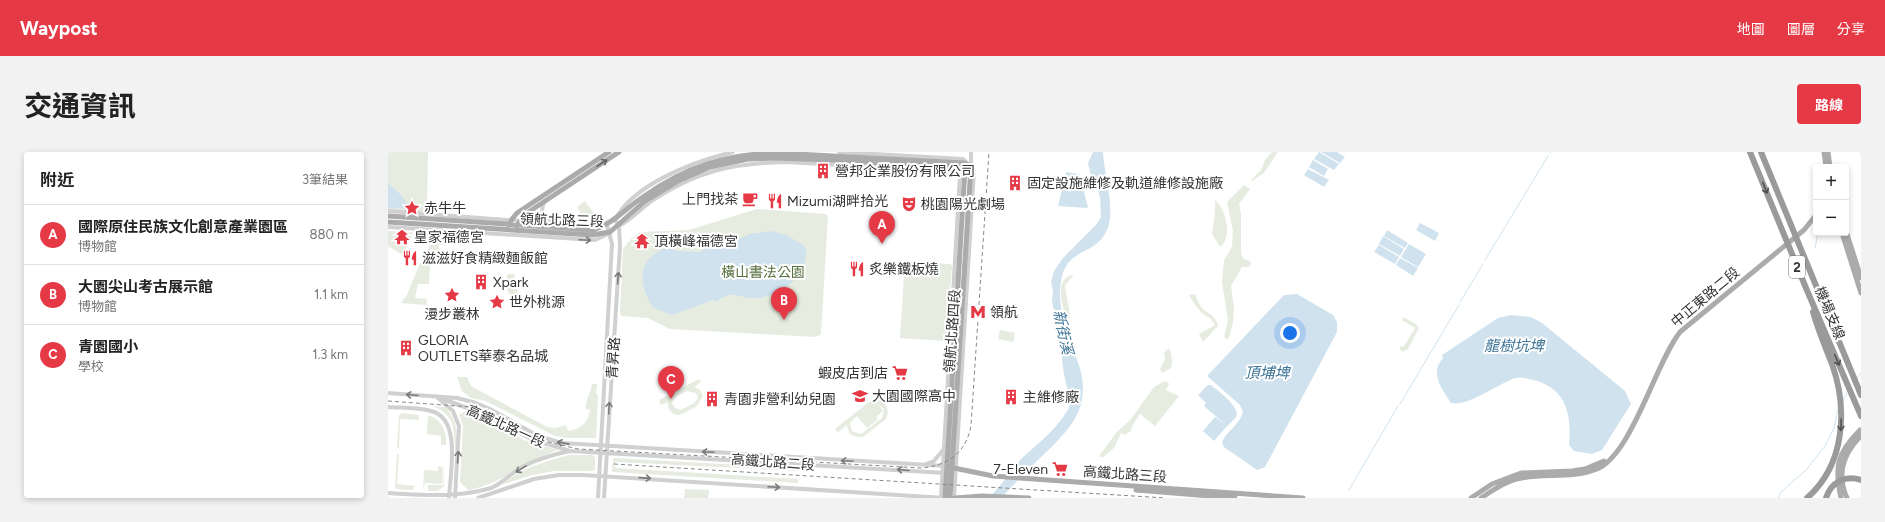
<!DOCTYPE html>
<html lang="zh-TW">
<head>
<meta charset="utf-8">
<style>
	:root { --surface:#fff; --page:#f2f2f2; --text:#222; --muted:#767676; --line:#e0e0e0; --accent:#e63946 }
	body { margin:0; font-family:Figtree,"Noto Sans TC",sans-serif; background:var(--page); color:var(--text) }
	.controls { position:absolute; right:12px; top:12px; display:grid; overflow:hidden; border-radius:4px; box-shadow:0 2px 6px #0003 }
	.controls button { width:36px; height:36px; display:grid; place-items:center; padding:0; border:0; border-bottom:1px solid var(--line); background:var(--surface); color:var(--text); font:20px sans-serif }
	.you { position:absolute; left:902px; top:181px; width:14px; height:14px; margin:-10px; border:3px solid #fff; border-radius:50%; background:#1a73e8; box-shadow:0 0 0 6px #1a73e833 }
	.badge { display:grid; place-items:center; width:26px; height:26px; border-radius:50%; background:var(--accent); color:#fff; font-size:13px; font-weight:700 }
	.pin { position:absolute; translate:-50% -33px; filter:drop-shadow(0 1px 2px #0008) }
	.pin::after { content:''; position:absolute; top:21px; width:14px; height:12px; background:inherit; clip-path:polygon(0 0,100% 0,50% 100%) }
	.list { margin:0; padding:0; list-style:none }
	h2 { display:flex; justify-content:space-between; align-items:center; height:52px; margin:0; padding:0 16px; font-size:17px }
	h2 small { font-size:13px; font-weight:400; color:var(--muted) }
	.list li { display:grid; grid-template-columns:26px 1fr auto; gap:12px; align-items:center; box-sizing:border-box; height:60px; padding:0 16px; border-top:1px solid var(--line) }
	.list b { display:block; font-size:15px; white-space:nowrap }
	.list p { margin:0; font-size:13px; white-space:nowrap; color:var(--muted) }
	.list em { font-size:13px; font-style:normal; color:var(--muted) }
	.map { position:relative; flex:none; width:1473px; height:346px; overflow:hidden; border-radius:4px }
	header { display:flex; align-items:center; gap:24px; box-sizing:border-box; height:56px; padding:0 20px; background:var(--accent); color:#fff }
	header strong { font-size:19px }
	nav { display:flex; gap:22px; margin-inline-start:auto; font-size:14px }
	.intro { display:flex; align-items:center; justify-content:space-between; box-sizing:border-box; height:96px; padding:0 24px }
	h1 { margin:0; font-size:28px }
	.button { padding:10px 18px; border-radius:4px; background:var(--accent); color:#fff; font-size:14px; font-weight:700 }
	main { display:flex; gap:24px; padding:0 24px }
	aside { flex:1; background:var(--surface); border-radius:4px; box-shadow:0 2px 6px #0003 }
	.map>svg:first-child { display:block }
</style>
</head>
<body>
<header>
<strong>Waypost</strong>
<nav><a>地圖</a><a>圖層</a><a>分享</a></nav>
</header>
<div class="intro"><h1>交通資訊</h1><a class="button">路線</a></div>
<main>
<aside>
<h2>附近<small>3筆結果</small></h2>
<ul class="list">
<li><span class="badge">A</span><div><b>國際原住民族文化創意產業園區</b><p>博物館</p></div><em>880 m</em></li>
<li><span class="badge">B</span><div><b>大園尖山考古展示館</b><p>博物館</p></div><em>1.1 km</em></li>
<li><span class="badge">C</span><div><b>青園國小</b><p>學校</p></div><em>1.3 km</em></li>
</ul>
</aside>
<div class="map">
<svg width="1473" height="346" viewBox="0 0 1473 346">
	<rect width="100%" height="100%" fill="#fff"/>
	<!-- green -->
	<path fill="#e6ecdf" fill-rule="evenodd" d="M0,0H40L39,58L37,60L0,58Z
		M884,0H890L876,21L864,29L863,28L873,18L877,8Z
		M856,33L862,37L851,52L853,61V102L856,107L862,109L863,112L861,115H854L843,134L846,156L845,171L840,188L836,185L840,168L834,130L836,108L844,95L845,79L839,50Z
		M827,48C838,56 845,86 832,95L824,82L827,60Z
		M197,49L209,66L197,68L189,55Z
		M369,57L438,62L440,64L433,182L428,185L282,177L260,166L234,164L232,162L235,97L242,88L252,80L301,78Z
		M0,79L25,80L15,103L0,94Z
		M55,84H57V90L61,93H51L49,109L34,108L44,90L55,91Z
		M517,109L562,112L564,114L558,189L512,186Z
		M32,111H42L41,132H30L27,146L39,147L38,153L13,151L19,143Z
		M120,122H126L131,146L130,157H122V143L116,131Z
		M686,122L677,134L682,163L681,168L677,170C675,164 676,160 675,154C672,141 670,126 686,122Z
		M807,142C809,147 811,153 815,157C821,162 829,165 830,174L815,190L811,182L827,173L822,166C814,164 805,150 801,143Z
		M1015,165L1028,172L1031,176L1020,197L1014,200L1011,195L1016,194L1027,176L1014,168Z
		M612,178L627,181L625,190L610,187Z
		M781,196C784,202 785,210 783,216L774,221L772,217L777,207L776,201Z
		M69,225H79L83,234L159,275L167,276L178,273L180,279C193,277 200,271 202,258L198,257C197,248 203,241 204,232H209L208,242L210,243L208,286H180L167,284L98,249L83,246L74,239Z
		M311,227L313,230L306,235L312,238L315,244L309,254L292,263C284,263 279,258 280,250L273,253L271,248ZM299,239L308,241L310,246L306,251L293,258L287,256L284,251L286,246Z
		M777,229L781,231L778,238L791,244L767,274L752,262L744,274L743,279L737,283L733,281L726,296L715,305H712L711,304L728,281L743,267L766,235Z
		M491,242L493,245L490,248C499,251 502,258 498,267L475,285C465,285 460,283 459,273L450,280L447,277ZM490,252L496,257L494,266L473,282L464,279L462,271L469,264L479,276L490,267L488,265L495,259Z
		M44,254L57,255C71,269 69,284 68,302C64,280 71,264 44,254Z
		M79,258L96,265L136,288L170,298C139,309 113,332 80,338L72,330L75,274L71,263Z
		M14,261L31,263V268L12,267L11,296H9L11,263Z
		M40,263C54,268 59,279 58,293H53V284L39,282Z
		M9,302L11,303L9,332L27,334L25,338L8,337L7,335Z
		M182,303H205L207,306V317L205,319H166L144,323L113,333C134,316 157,309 182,303Z
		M225,306L410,316V319L228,310L226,313L228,316L410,327V331L224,320Z
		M50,314L55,315L54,332L37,331L35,338L36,318L50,319Z
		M56,314V334L50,339H41L39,333H55Z
		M297,337L321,338L320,346H296Z"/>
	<!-- water -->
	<path fill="#cfe2ee" d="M705,0H715C716,23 728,57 719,78C707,105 679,94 673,129C670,146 675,170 679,186C681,193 686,199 688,205C708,255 682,277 649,309C637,321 625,333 613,346H601L627,316L631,309C650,291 674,274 684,249C679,241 672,206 674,197L664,149L665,139L663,130L666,119L675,106L708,73L713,65L712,45L708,33L703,23L700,11Z
		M931,0L951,12L946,18L926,7Z
		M933,0H949L957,5L952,11Z
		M925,8L940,17L936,24L921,15Z
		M920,17L941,28L936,35L916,23Z
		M678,20L691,22L700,55L699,56L670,54Z
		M0,31L12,42L23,57L0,56Z
		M1032,71L1051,81L1047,89L1028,78Z
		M999,78L1020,91L1017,96L996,84Z
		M383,79L398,83L417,94C424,120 395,143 371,146C348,148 351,135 327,150L325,148L284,163L264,155C250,128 248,108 280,95L289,99L311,100L331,88L341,86L349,88L362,82Z
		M995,84L1016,97L1012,104L991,92Z
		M1021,92L1038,102L1030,115L1013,105Z
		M991,93L1011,105L1007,112L986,100Z
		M1012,106L1030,116L1025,124L1008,113Z
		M909,142L945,163L949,170V180L877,315L869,318L836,295L834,290C839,279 852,272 855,260L852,253L819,224L896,143Z
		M1123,163L1143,165L1154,171L1237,239L1243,252L1214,298L1204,302L1186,299L1181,293C1184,265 1179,238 1149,229C1143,228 1134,224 1128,226C1110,231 1081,255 1063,251C1054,236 1041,222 1055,206L1054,203L1110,166Z
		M820,233H823C830,239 853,255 848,265C846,268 842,271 839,274L816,254L818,251L810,243Z
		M827,265L839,274L826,289L815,279Z"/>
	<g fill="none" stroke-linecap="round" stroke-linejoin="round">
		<!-- stream -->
		<path stroke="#cfe2ee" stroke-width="1" d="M1162,1L1163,0
			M1427,96L1430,81
			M1097,108L1160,4
			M1072,150L1095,112
			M1469,226L1473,221
			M1455,248L1459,241
			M1012,252L1071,153
			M961,338L1010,254
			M1390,346L1393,340L1418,318L1437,294L1446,276L1450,258"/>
		<!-- minor -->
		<path stroke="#d0d0d0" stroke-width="4" d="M451,0L575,7L586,18L566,346
			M583,14V0
			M157,49C152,57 154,65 163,70
			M0,59L213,75
			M231,74C244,67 253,56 265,48C309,19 345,11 397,10L569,19L576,16
			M0,75L207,88L220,82
			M0,241L69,246L88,251L102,257L150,284L174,291L558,314
			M50,246L65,259L71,274L67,345
			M52,246L101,264L143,287L182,299L558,321
			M0,255C14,256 30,255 43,259C74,266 62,322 61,346
			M538,312L546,309L555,298
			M0,341C34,343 70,346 103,336C115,331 124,320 136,314C150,307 167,302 182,299
			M90,346L146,327L171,323H195L557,346
			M210,346L224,92L219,73
			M216,346L232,94L231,74L227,68C245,32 307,9 345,0
			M553,346L572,23L577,16"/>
		<!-- major -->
		<path stroke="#ababab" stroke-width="5" d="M1436,0L1438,15
			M1440,0L1442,15
			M0,64L205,78C225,72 238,56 255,45C297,15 338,2 389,1L576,11L583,14L562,346
			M0,70L204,83L222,80L257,49L290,29L322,15L360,7L388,6L443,8L577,16L557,346
			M121,73L124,67L129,61L221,0
			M129,74L136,63L231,0
			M1458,79L1473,126
			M1454,81L1473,141
			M561,315L605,324L915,346
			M748,338L847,346
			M567,346L594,344L641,346
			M1083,346L1104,332L1133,321L1184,319L1197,317L1216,309
			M1093,346C1105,338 1119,328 1134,326C1159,321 1184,327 1209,317C1244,302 1267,212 1292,180L1416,78L1428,63
			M1453,346C1446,315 1449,301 1472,278
			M1459,346C1448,322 1455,302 1473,284"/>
		<!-- highway -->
		<path stroke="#9a9a9a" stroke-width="6" d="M1362,0L1418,136L1473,264
			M1373,0L1473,243
			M1419,346C1457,313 1460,257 1444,212C1437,194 1430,178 1425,160
			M1438,346C1443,330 1457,323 1473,328"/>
		<!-- rail -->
		<path stroke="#888" stroke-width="1" stroke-dasharray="4 3" stroke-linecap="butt" d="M0,249L83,255L106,263L148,287L190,297L533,316C559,314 578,301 583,274L601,0
			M226,312L778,346"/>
	</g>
	<!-- one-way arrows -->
	<defs><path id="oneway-shaft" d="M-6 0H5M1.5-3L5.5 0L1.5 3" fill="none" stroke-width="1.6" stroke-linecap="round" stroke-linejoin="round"/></defs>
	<use stroke="#636363" href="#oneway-shaft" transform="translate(214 11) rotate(-34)"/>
	<g stroke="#525252">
		<use href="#oneway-shaft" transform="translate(1377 36) rotate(68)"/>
		<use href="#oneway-shaft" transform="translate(1449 208) rotate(67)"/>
		<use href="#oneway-shaft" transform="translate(1453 273) rotate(92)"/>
	</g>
	<g stroke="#7a7a7a">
		<use href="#oneway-shaft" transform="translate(197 88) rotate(3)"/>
		<use href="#oneway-shaft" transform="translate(230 126) rotate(-86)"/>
		<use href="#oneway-shaft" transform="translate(24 243) rotate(-175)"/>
		<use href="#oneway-shaft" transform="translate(221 256) rotate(-87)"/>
		<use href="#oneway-shaft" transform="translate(175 291) rotate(-169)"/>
		<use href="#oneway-shaft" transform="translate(320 300) rotate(-177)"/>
		<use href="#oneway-shaft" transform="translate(70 305) rotate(-86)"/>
		<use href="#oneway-shaft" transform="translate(459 309) rotate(-177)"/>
		<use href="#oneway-shaft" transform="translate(133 317) rotate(149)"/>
		<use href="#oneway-shaft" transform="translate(515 318) rotate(-175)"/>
		<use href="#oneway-shaft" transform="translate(257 326) rotate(4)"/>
		<use href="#oneway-shaft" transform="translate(386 335) rotate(3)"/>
	</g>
	<!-- icons -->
	<defs>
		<symbol id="building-bare" viewBox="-9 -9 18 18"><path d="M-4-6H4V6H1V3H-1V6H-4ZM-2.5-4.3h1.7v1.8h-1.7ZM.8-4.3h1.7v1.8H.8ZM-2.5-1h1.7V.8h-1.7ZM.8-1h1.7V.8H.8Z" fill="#e63946" stroke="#fff" stroke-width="2.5" paint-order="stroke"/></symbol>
		<symbol id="cafe-bare" viewBox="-9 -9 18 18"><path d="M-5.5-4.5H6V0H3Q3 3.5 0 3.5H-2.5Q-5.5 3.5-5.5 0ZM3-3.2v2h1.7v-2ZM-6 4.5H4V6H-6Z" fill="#e63946" stroke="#fff" stroke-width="2.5" paint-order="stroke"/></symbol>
		<symbol id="restaurant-bare" viewBox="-9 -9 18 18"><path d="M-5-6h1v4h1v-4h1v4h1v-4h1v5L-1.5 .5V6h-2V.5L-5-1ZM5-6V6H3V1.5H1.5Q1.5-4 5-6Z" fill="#e63946" stroke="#fff" stroke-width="2.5" paint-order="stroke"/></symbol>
		<symbol id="theatre-bare" viewBox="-9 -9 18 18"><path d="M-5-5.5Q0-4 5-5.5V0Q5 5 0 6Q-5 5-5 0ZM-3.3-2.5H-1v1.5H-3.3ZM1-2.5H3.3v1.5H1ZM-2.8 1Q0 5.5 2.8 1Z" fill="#e63946" stroke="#fff" stroke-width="2.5" paint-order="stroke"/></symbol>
		<symbol id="sight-bare" viewBox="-9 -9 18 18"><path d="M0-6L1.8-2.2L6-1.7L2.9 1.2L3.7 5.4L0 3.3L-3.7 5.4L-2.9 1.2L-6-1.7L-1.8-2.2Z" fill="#e63946" stroke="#fff" stroke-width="2.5" paint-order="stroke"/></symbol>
		<symbol id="temple-bare" viewBox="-9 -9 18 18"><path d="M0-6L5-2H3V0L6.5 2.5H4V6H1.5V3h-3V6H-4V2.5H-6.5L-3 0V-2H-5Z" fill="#e63946" stroke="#fff" stroke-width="2.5" paint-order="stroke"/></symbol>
		<symbol id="metro-bare" viewBox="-9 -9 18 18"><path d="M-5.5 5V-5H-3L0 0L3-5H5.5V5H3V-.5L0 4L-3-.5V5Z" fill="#e63946" stroke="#fff" stroke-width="2.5" paint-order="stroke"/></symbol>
		<symbol id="supermarket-bare" viewBox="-9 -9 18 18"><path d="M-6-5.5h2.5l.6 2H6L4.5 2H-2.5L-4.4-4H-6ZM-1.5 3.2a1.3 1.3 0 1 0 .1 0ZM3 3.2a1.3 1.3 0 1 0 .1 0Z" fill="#e63946" stroke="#fff" stroke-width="2.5" paint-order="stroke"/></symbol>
		<symbol id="school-bare" viewBox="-9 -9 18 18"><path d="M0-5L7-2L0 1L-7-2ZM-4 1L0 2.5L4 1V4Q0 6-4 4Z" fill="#e63946" stroke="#fff" stroke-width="2.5" paint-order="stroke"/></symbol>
	</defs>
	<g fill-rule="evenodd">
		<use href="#building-bare" x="424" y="8" width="22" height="22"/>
		<use href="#building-bare" x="616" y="20" width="22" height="22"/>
		<use href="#cafe-bare" x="351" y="36" width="22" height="22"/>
		<use href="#restaurant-bare" x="376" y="38" width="22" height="22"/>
		<use href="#theatre-bare" x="510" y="41" width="22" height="22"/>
		<use href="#sight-bare" x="13" y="45" width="22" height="22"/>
		<use href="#temple-bare" x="3" y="74" width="22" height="22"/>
		<use href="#temple-bare" x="243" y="78" width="22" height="22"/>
		<use href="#restaurant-bare" x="11" y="95" width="22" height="22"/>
		<use href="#restaurant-bare" x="458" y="106" width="22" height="22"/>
		<use href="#building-bare" x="82" y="119" width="22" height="22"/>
		<use href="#sight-bare" x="53" y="132" width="22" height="22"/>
		<use href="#sight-bare" x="98" y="139" width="22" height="22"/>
		<use href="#metro-bare" x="579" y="149" width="22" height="22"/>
		<use href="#building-bare" x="7" y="185" width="22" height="22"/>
		<use href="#supermarket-bare" x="501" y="210" width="22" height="22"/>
		<use href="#school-bare" x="461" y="233" width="22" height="22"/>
		<use href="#building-bare" x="612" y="234" width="22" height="22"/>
		<use href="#building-bare" x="313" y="236" width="22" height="22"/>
		<use href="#supermarket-bare" x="661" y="306" width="22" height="22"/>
	</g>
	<g text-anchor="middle" stroke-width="4" stroke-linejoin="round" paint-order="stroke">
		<!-- shield labels -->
		<rect fill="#fff" stroke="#707070" stroke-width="1" x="1401" y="104" width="16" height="22" rx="3"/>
		<g font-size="13" font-weight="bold" fill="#333">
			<text x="1409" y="120">2</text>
		</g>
		<!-- poi labels -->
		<g font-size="14" fill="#333" stroke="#fff" text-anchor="start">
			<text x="447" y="24">營邦企業股份有限公司</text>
			<text x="639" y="36">固定設施維修及軌道維修設施廠</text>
			<text x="350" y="52" text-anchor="end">上門找茶</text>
			<text x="399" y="54">Mizumi湖畔拾光</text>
			<text x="533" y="57">桃園陽光劇場</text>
			<text x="36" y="61">赤牛牛</text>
			<text x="26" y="90">皇家福德宮</text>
			<text x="266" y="94">頂橫峰福德宮</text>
			<text x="34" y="111">滋滋好食精緻麵飯館</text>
			<text x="481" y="122">炙樂鐵板燒</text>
			<text x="105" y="135">Xpark</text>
			<text x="121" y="155">世外桃源</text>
			<text x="602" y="165">領航</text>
			<text x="64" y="167" text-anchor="middle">漫步叢林</text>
			<text x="30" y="193">GLORIA<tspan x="30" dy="16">OUTLETS華泰名品城</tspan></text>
			<text x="500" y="226" text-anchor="end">蝦皮店到店</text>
			<text x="484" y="249">大園國際高中</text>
			<text x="635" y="250">主維修廠</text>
			<text x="336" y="252">青園非營利幼兒園</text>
			<text x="660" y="322" text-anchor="end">7-Eleven</text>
		</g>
		<!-- street labels -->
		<g font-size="14" fill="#333" stroke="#fff">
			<text transform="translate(174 68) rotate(2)" y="5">領航北路三段</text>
			<text transform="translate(1317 145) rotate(-40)" y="5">中正東路二段</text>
			<text transform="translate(1442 161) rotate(67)" y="5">機場支線</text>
			<text transform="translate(564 179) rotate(-86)" y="5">領航北路四段</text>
			<text transform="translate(225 206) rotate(-86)" y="5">青昇路</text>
			<text transform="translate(118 274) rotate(24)" y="5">高鐵北路一段</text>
			<text transform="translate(385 310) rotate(4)" y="5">高鐵北路二段</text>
			<text transform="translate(737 322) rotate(4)" y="5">高鐵北路三段</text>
		</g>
		<!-- park labels -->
		<g font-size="14" fill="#56703f" stroke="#fff">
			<text x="375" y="125">橫山書法公園</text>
		</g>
		<!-- water labels -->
		<g font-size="15" font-style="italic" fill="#3f7597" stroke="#fff">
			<text transform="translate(675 180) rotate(78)" y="5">新街溪</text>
			<text x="1126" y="199">龍樹坑埤</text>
			<text x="879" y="226">頂埔埤</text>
		</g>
	</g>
</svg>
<div class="controls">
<button>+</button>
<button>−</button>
</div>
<div class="you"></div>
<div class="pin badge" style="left:494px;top:92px">A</div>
<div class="pin badge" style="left:396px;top:168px">B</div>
<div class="pin badge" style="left:283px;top:247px">C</div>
</div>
</main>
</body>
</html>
